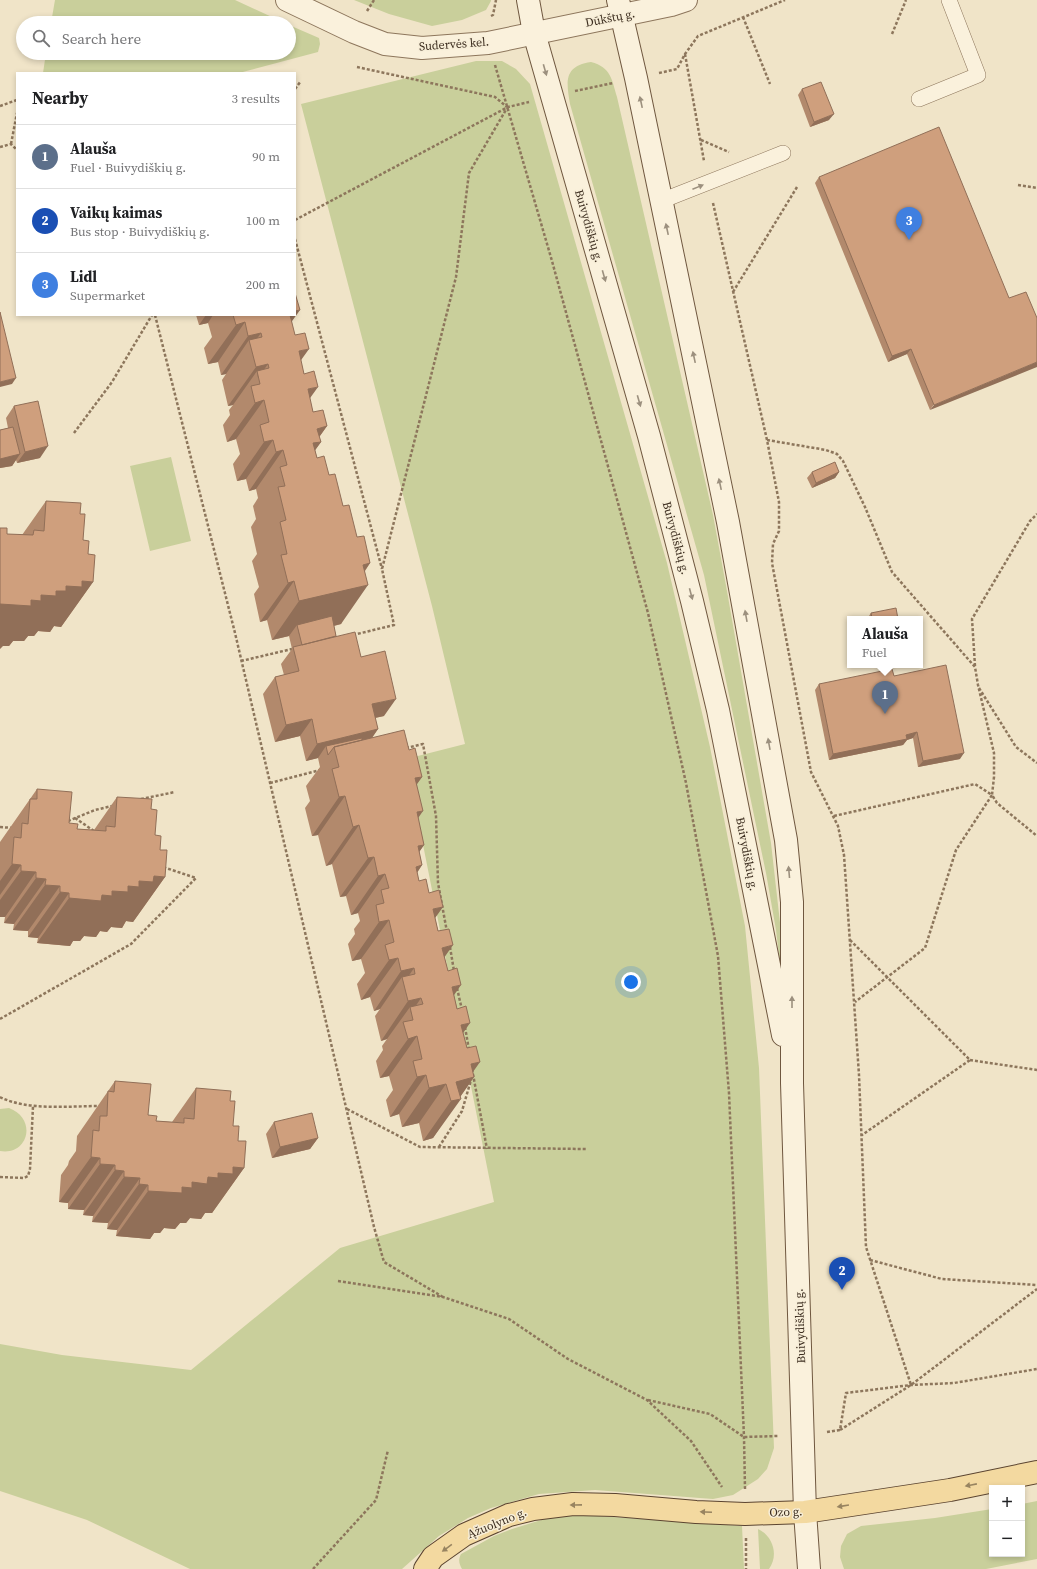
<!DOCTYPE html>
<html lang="en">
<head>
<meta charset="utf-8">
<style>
	:root { --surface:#fff; --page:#f6f6f6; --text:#202124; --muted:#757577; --line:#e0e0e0; --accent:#9e2a2b }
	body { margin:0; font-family:"Source Serif 4",serif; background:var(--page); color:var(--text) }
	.controls { position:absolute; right:12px; bottom:12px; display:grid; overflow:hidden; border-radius:0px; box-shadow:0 2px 6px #0003 }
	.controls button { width:36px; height:36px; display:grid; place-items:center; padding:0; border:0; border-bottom:1px solid var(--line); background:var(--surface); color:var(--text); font:20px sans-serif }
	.you { position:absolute; left:631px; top:982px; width:14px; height:14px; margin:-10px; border:3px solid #fff; border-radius:50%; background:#1a73e8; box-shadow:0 0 0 6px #1a73e833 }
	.badge { display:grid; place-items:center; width:26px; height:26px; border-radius:50%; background:var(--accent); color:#fff; font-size:13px; font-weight:700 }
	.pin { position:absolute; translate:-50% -33px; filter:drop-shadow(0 1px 2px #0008) }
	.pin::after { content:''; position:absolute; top:21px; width:14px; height:12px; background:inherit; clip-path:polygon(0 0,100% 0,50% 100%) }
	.popup { position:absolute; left:847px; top:616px; width:76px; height:52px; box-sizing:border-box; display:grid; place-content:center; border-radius:0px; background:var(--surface); filter:drop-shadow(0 1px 3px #0005); font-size:13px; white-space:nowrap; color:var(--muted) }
	.popup b { font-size:15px; color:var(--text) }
	.popup::after { content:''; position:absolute; left:50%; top:100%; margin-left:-8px; border:8px solid transparent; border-top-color:var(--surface) }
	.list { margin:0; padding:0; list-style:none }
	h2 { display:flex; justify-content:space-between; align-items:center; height:52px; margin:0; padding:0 16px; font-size:17px }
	h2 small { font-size:13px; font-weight:400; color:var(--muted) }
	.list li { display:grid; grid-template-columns:26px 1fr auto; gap:12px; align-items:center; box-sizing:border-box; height:64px; padding:0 16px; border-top:1px solid var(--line) }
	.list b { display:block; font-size:15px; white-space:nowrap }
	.list p { margin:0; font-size:13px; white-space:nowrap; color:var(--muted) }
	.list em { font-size:13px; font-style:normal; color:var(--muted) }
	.icon { flex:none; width:22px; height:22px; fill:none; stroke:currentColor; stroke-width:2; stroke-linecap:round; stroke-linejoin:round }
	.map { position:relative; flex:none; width:1037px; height:1569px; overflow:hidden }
	.search { position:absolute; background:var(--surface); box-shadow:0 2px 6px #0003; left:16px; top:16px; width:280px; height:44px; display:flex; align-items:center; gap:10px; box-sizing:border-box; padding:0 14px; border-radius:22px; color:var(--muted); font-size:15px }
	.panel { position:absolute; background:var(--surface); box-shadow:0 2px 6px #0003; left:16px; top:72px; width:280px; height:244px; border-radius:0px }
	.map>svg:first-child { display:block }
</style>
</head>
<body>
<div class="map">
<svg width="1037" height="1569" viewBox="0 0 1037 1569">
	<rect width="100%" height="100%" fill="#f0e4c8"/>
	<!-- green -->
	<path fill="#c9cf9b" d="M55,0H235L285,23H51Z
		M354,0H491V1L486,10L462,20L432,26L389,14Z
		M289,25L319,38L320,44L318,52L239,73H43L46,53H289Z
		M476,61H502L516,69L530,84L667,563L710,747L745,926L759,1068L774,1448L767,1469L758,1479L733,1495L713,1499L595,1490L539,1494L491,1508L468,1518L439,1536L402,1569H190L87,1520L0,1491V1344L62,1355L191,1370L340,1248L494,1202L406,759L465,744L432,606L301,104Z
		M591,62C611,67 612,80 617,97L713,515L727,591L771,843L784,958L783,989L776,930L766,873L704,575L570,104C566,81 564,66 591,62Z
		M171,457L191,541L150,551L130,466Z
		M9,1108C38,1119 28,1156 0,1151V1109Z
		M1037,1501V1559L986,1569H844L840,1557L841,1546L847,1534L861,1526L935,1518L992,1509V1554H1022V1504Z
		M585,1515L742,1526L744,1569H462C459,1563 458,1560 461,1554L494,1536L512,1529L551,1517Z
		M758,1529C773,1536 779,1555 769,1569H760Z"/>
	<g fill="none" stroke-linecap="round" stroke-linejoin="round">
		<defs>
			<path id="service" d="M919,99L978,75L949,0
				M661,201L783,153"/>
			<path id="minor" d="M287,0L354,32L385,44L422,48L488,43L671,5L686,0"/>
			<path id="secondary" d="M528,0L534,33L649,436L692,601L718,710L783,1035
				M618,0L636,78L728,522L786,840L792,902V1083L805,1512L809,1569"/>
			<path id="primary" d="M425,1569L433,1557L464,1535L509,1515L533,1509L573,1504L615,1505L696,1512L745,1514L805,1512L950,1490L1037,1472"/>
		</defs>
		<!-- service casing -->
		<use href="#service" stroke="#8d765c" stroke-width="16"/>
		<!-- minor casing -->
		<use href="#minor" stroke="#8d765c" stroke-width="24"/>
		<!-- secondary casing -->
		<use href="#secondary" stroke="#6f573f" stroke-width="24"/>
		<!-- primary casing -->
		<use href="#primary" stroke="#5b4430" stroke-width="24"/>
		<!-- path -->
		<path stroke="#8d765c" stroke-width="2.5" stroke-dasharray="3 2" stroke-linecap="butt" d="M367,11L374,0
			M491,16L493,15L496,0
			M743,17L770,84
			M892,34L906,0
			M685,54L704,161
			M495,65L552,261L648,613L686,783L718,956L729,1093L744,1437L745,1489
			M357,67L495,97L507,107
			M659,73L677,69L685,54L698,36L785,0
			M295,89L301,81
			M575,91L613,83
			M0,106L17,100
			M701,140L729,152
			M11,144L17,113
			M0,147L11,144L17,150
			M1018,185L1037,188
			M713,203L767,440L779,502V531L773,544L772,563L811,772L838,826L844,855L859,1075L866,1247L911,1385
			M295,220L508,107L529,102
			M295,239L382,569
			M733,292L797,187
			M155,315L235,633L374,1227L384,1262L443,1297
			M74,433L112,382L152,315
			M767,440L826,450L837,454L843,461L865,507L892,572L975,667L978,685L994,753V777L992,795L997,803L1037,836
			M353,635L394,625L382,569L456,277L469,173L507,108
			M241,661L292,649
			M975,666L972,619L1030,521L1037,514
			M979,688L1016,747L1037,763
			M406,748L423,744L436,816L438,883L447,932
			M270,783L320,770
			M141,799L175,792
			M834,816L975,784L992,795L956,850L925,948L855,1002
			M75,818L94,831
			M68,821L95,810L112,806
			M0,827L13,828
			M850,940L970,1060L862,1135
			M450,947L454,971
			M457,988L462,1010
			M0,1019L131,944L196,878L163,867
			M465,1027L469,1050
			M970,1060L1037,1070
			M472,1069L487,1149
			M0,1097C27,1111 70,1106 100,1106
			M347,1109L420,1147L586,1149
			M439,1147L462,1111L471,1080
			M0,1177L24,1178L28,1176L30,1169L33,1106
			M870,1260L942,1279L1037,1285
			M338,1281L443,1297L509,1319L568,1359L647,1400L691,1441L722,1487
			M648,1400L710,1414L744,1437L778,1436
			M840,1430L911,1385L1037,1289
			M827,1432L840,1430L846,1393L911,1385L954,1383L1037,1369
			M746,1538V1569
			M313,1569L376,1500L388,1450"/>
		<!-- service -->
		<use href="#service" stroke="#faf1dc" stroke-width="15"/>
		<!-- minor -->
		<use href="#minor" stroke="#faf1dc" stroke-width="22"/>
		<!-- secondary -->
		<use href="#secondary" stroke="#faf1dc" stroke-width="22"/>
		<!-- primary -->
		<use href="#primary" stroke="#f3d9a0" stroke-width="22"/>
	</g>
	<!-- wall -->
	<path fill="#b2896c" d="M802,89L829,120L810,127L798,95Z
		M819,177L1009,298L930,410L907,354L888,362L815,183Z
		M300,310L291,321L313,412L327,426L319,437L321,442L315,450L317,458L329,475L357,537L370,563L365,571L341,624L334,626L336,636L361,657L384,716L375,718L378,729L372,738L409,750L422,777L417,784L418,818L424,845L419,852L422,865L417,873L419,881L435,918L474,1077L460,1097L433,1138L423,1141L419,1123L402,1127L399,1114L390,1117L386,1100L393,1090L389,1076L380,1078L376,1061L383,1050L382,1046L387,1039L381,1041L375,1016L380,1009L374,1011L370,997L361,1000L357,984L365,973L361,959L352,961L348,944L355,934L354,929L360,921L358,913L351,915L346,896L340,897L332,864L326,866L318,835L312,836L305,808L310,801L306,786L320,767L318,758L306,761L300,736L275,742L263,694L275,677L284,675L281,664L292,649L289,636L272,640L267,620L260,622L254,594L259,587L252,561L257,554L251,527L256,519L253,506L258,498L256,489L249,491L246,479L237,481L233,464L240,454L236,439L227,442L223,425L230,415L229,410L233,405L228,406L222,380L226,374L221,375L218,362L208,364L204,348L212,337L208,323L199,325L196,315H295Z
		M14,406L40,458L17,463L16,460L12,466L0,468V430L8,428L6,418Z
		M812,472H839L835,478L812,488L807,478Z
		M46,501L80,514L83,540L88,554L93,582L61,627L54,626L50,632L38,631L34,636H28L24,641H13L9,646H3L7,534L22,535Z
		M871,613L898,619H867Z
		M894,676L960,759L918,767L913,738L907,740L903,745L829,760L815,690L819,684Z
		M37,789L69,823L77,829L94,830L117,797L151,809L155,835L160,850L165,877L133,922L126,921L122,928L111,927L107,932L100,931L96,937L84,936L80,941H73L70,946L37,943L38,938L28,937V931L13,930L14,924L4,923L5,917H0V842Z
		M115,1081L148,1115L156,1121L172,1122L196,1088L230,1101L233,1126L238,1141L244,1168L212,1213H205L201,1219L190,1218L186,1223H180L175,1229L164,1228L160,1233H154L150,1239L116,1236L117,1230L107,1229L108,1223L92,1222L93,1216L83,1215L84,1210L68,1209V1203L59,1202L61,1175L68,1165L69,1161L76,1151L77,1136Z
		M274,1122L318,1138L310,1149L272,1158L266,1134Z"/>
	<!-- shaded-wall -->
	<path fill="#916f58" d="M834,114L829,120L810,127L814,122Z
		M300,310L272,349L287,315H295V311Z
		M206,315H213L208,323L199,325Z
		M245,322L218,362L208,364L236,325Z
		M261,333L251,347L249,340L226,374L221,375L248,336Z
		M309,349L281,388L299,351Z
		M911,349L907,354L888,362L892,356Z
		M1037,362V367L930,410L934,405Z
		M268,364L258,378L257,371L233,405L228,406L256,367Z
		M16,378L12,384L0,387V382Z
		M318,387L290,426L308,389Z
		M264,400L236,439L227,442L255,403Z
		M327,426L315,443L321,442L293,481L317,429Z
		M273,440L246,479L237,481L264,442Z
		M48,446L40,458L17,463L25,452Z
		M283,450L256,489L249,491L276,452Z
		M20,454L12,466L0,468V459Z
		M839,472L835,478L812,488L816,483Z
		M370,563L353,588L368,585L341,624L299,634L297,625L289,636L272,640L299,601L363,565Z
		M82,581L93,582L61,627L54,626L50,632L38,631L34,636H28L24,641H13L9,646H3L0,649V604L31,600L41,595L56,591L66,586Z
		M294,581L267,620L260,622L288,583Z
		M396,699L384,716L360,721L372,704Z
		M312,719L300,736L275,742L286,725Z
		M378,729L366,746L334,747L326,746L318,758L306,761L317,744Z
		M917,732L913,738L907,740L903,745L829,760L833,754Z
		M964,753L960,759L918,767L923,761Z
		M422,777L394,816L415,778Z
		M345,796L318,835L312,836L339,797Z
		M423,811L396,850L417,812Z
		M359,825L332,864L326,866L353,827Z
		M424,845L397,884L418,846Z
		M374,857L346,896L340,897L368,858Z
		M12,864L21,865L0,895V881Z
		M422,865L395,905L416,867Z
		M21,871L36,872L5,917H0V900Z
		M385,874L358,913L351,915L378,876Z
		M154,876L165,877L133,922L126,921L122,928L111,927L107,932L100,931L96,937L84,936L80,941H73L70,946L37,943L69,898L102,895Z
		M36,878L46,879L14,924L4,923Z
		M45,885L60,886L28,931L13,930Z
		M60,892L69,893L38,938L28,937Z
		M443,907L415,946L433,909Z
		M389,920L361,959L352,961L379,922Z
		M453,945L425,985L442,948Z
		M398,958L370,997L361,1000L389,960Z
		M414,968L404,983L402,977L380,1009L374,1011L401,971Z
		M461,985L434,1024L452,987Z
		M421,998L411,1013L410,1007L387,1039L381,1041L408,1001Z
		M470,1023L443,1062L461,1025Z
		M417,1036L389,1076L380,1078L408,1039Z
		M480,1062L468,1079L474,1077L458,1100L461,1099L433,1138L423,1141L451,1101L456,1082L471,1064Z
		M426,1075L399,1114L390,1117L417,1077Z
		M446,1084L419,1123L402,1127L429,1088Z
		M318,1138L310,1149L272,1158L280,1147Z
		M91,1157L100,1158L68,1203L59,1202Z
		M100,1164L115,1165L84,1210L68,1209Z
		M233,1167L244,1168L212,1213H205L201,1219L190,1218L186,1223H180L175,1229L164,1228L160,1233H154L150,1239L116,1236L148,1191L182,1187L192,1182L208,1177Z
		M115,1170L124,1171L93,1216L83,1215Z
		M124,1177L140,1178L108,1223L92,1222Z
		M139,1184L148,1185L117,1230L107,1229Z"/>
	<!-- building -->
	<path fill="#cf9f7d" stroke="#916f58" d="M821,82L834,114L814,122L802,89Z
		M939,127L1009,298L1026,292L1037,318V362L934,405L911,349L892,356L819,177Z
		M295,293L300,310L295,311Z
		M0,312L16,378L0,382Z
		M233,315H290L295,335L305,333L309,349L299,351L304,374L314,371L318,387L308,389L313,412L323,410L327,426L317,429L321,442L313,443L317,458L324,456L329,475L335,474L343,506L349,505L357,537L364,536L370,563L363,565L368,585L299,601L294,581L288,583L281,555L287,554L280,522L286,520L278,487L285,486L280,467L287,465L283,450L276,452L273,440L264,442L260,425L269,422L264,400L255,403L251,386L260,384L257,371L269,368L268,364L256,367L249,340L262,337L261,333L248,336L245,322L236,325Z
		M38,401L48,446L25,452L14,406Z
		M13,427L20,454L0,459V430Z
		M835,462L839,472L816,483L812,472Z
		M46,501L81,503L80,514H85L83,540L89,541L88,554L95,555L93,582L82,581V587L66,586V591H56V596L41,595V601L31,600V606L0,604V528H7V534L33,535L34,530L44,531Z
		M896,608L898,619H872L871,613Z
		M332,616L336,636L302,645L297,625Z
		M355,632L361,657L385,651L396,699L372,704L378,729L317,744L312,719L286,725L275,677L299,671L293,647Z
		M946,665L964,753L923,761L917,732L906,735L907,739L833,754L819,684L892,669L894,676Z
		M404,730L409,750L415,748L422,777L415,778L423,811L417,812L424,845L418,846L422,865L416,867L419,881L426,879L429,893L439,890L443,907L433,909L438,931L449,929L453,945L442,948L448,971L457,968L461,985L452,987L457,1009L466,1006L470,1023L461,1025L467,1048L476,1046L480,1062L471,1064L474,1077L456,1082L461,1099L451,1101L446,1084L429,1088L426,1075L417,1077L413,1061L422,1059L417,1036L408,1039L403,1022L413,1020L410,1007L423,1004L421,998L408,1001L402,977L415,974L414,968L401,971L398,958L389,960L385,945L394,942L389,920L379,922L376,905L384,903L381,890L389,888L385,874L378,876L374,857L368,858L359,825L353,827L345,796L339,797L332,769L339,767L334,747Z
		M362,738V740L334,747L328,755L326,746Z
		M37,789L72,792L69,823L78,824L77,829L106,831V826L115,827L117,797L152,799L151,809L157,810L155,835L161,836L160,850H167L165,877L154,876L153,882L139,881V887L128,886V892L112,891V896L102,895L101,901L69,898V893L60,892V886L45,885L46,879L36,878V872L21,871V865L12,864L14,837L21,838L22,823L28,824L30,799H37Z
		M115,1081L151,1084L148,1115L157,1116L156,1121L184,1123V1118L194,1119L196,1088L231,1091L230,1101H235L233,1126H239L238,1141H246L244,1168L233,1167V1174L218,1173V1178L208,1177L207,1184L192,1182V1188L182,1187V1193L148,1191V1185L139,1184L140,1178L124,1177V1171L115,1170V1165L100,1164V1158L91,1157L93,1130L99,1131L100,1116H107L108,1091L114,1092Z
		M312,1113L318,1138L280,1147L274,1122Z"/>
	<!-- one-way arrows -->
	<defs><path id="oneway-solid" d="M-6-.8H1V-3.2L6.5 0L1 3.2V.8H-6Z"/></defs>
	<g fill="#9c907e">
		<use href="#oneway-solid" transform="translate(545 70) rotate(74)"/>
		<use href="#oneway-solid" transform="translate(641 102) rotate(-102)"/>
		<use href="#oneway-solid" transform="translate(698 187) rotate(-22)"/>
		<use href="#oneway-solid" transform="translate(667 229) rotate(-102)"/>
		<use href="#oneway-solid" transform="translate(604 276) rotate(74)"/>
		<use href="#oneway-solid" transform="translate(694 357) rotate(-102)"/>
		<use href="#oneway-solid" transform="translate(639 401) rotate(74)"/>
		<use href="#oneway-solid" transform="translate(720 484) rotate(-102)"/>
		<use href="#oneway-solid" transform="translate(691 594) rotate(75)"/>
		<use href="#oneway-solid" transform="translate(746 616) rotate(-100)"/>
		<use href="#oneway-solid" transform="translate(769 744) rotate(-100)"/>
		<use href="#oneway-solid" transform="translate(789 872) rotate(-95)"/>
		<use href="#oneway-solid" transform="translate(792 1002) rotate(-90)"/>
	</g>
	<g fill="#988460">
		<use href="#oneway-solid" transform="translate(971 1485) rotate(169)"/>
		<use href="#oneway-solid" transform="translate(576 1505) rotate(179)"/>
		<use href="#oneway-solid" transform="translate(843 1506) rotate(171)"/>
		<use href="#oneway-solid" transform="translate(706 1512) rotate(-178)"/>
		<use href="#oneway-solid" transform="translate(447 1548) rotate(144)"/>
	</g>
	<g text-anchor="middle" stroke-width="3" stroke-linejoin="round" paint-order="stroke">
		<!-- street labels -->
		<g font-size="12" fill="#3d2e20" stroke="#f7eed8">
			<text transform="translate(610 18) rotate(-11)" y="4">Dūkštų g.</text>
			<text transform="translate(454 44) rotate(-4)" y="4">Sudervės kel.</text>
			<text transform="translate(589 226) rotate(74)" y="4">Buivydiškių g.</text>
			<text transform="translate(676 538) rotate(75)" y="4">Buivydiškių g.</text>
			<text transform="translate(747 854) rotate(79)" y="4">Buivydiškių g.</text>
			<text transform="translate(800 1326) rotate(-92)" y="4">Buivydiškių g.</text>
			<text transform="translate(786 1512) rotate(-2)" y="4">Ozo g.</text>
			<text transform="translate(497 1523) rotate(-22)" y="4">Ąžuolyno g.</text>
		</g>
	</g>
</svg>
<div class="controls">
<button>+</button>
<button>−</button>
</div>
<div class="you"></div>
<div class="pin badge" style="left:885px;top:714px;background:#5c6f8a">1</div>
<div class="popup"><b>Alauša</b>Fuel</div>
<div class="pin badge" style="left:842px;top:1290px;background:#1a4fb4">2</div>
<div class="pin badge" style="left:909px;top:240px;background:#3f7fe0">3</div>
<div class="search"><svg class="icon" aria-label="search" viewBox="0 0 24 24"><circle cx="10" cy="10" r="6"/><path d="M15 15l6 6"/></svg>Search here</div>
<section class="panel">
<h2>Nearby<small>3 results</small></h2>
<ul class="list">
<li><span class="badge" style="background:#5c6f8a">1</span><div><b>Alauša</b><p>Fuel · Buivydiškių g.</p></div><em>90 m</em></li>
<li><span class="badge" style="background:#1a4fb4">2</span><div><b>Vaikų kaimas</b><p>Bus stop · Buivydiškių g.</p></div><em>100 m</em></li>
<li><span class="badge" style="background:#3f7fe0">3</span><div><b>Lidl</b><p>Supermarket</p></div><em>200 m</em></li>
</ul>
</section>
</div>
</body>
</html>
